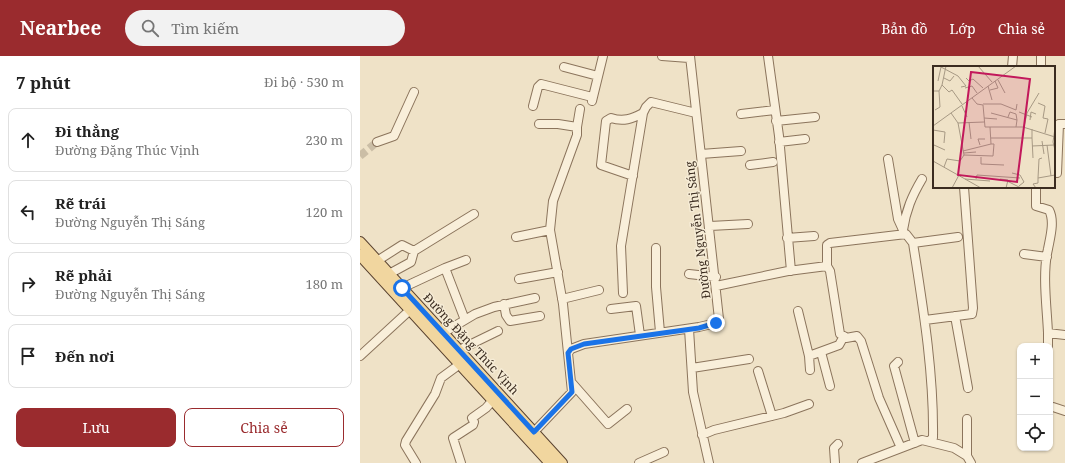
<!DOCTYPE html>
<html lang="vi">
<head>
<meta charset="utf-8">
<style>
	:root { --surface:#fff; --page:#f2f2f2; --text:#222; --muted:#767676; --line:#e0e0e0; --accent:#9a2b2e }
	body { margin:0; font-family:"Noto Serif",serif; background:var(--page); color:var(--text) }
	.controls { position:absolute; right:12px; bottom:12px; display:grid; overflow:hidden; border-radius:8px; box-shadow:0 1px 3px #0004 }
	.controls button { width:36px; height:36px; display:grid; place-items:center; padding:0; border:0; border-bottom:1px solid var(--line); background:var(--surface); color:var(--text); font:20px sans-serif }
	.stop { position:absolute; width:12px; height:12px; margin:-9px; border:3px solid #1a73e8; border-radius:50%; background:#fff }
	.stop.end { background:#1a73e8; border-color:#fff; box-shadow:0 1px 4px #0008 }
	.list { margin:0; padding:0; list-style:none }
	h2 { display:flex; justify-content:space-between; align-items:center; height:52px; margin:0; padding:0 16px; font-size:17px }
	h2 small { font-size:13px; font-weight:400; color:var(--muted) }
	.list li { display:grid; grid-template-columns:26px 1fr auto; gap:12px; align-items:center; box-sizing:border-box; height:64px; margin:0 8px 8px; padding:0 8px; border:1px solid var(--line); border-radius:8px }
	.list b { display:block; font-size:15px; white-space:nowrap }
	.list p { margin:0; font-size:13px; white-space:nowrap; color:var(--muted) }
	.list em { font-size:13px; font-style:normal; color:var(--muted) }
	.actions { display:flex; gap:8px; padding:12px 16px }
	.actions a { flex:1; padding:9px 0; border:1px solid var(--accent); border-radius:8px; text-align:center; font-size:14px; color:var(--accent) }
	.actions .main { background:var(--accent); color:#fff }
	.icon { flex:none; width:22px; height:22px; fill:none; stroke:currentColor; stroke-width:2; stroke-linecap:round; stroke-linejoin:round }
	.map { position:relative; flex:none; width:705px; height:407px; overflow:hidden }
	header { display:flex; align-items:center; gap:24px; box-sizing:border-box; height:56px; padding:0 20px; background:var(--accent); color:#fff }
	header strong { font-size:19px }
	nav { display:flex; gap:22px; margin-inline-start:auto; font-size:14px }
	.search { width:280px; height:36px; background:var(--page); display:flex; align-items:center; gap:10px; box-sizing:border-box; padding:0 14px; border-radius:22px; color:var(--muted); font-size:15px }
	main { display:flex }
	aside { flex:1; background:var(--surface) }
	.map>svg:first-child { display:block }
</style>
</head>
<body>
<header>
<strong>Nearbee</strong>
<div class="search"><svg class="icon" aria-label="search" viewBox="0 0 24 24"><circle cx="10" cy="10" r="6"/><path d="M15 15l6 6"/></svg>Tìm kiếm</div>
<nav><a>Bản đồ</a><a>Lớp</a><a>Chia sẻ</a></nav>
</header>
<main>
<aside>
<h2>7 phút<small>Đi bộ · 530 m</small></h2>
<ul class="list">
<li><svg class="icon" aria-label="ahead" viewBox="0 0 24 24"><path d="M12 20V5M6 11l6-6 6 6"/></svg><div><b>Đi thẳng</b><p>Đường Đặng Thúc Vịnh</p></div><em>230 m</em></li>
<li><svg class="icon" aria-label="left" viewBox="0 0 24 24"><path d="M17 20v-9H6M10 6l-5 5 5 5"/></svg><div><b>Rẽ trái</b><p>Đường Nguyễn Thị Sáng</p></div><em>120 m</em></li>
<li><svg class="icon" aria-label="right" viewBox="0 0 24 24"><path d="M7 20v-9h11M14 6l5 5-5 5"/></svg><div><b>Rẽ phải</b><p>Đường Nguyễn Thị Sáng</p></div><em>180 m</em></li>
<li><svg class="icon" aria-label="arrive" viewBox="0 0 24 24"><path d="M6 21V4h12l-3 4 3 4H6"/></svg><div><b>Đến nơi</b></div></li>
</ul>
<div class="actions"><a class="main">Lưu</a><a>Chia sẻ</a></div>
</aside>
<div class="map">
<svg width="705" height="407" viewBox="0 0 705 407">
	<rect width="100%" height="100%" fill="#efe2c7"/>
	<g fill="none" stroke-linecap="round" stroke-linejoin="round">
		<!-- minor-tunnel -->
		<path stroke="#cbbea6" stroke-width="8" stroke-dasharray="8 4" stroke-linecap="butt" d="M0,100L17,86"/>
		<defs>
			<path id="minor" d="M302,0L329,2
				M408,0L419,80L431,215
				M204,11L238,20
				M652,11L653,0
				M681,11V0
				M232,45L243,0
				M173,50L178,31L181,28L232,41
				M381,58L415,54
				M416,65L455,61
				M179,68H198L217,71V79L193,145L190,174L203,248L208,297
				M217,71L220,53
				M17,86L34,80L54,36
				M419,86L445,83
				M341,98L381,95
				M528,103L538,163L543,174
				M390,109L413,106
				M697,117L699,68H705
				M273,120L241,109L246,65L251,62C263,66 272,63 283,57
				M676,131V150L689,154C695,165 690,182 688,193C682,218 687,252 688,277L705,279
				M350,170L388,168
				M543,174C546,154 552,140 562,123
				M156,181L190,174
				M427,182L454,180
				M553,187L598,181
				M296,192V231L300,276
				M664,198L687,201
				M17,205L42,189L54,195
				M467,210V189L470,187L546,178L553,187C563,251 574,317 573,382L569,385
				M85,212L106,204
				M29,218L51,206L54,195L114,158
				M329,218L356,221
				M159,223L198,216
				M356,230L428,215L467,210L470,215L480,278L486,282L497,280L501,285L519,342L541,392
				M42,232L85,212L105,264
				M263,237L261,190L283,57L286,51L291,46L336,57
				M202,243L239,234
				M144,248L146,259L150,265L180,260
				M251,253L276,250L280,279
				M438,255L449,300L479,289L484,280
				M595,260L608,332
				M565,264L612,258L613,252L604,131
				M329,273L333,336L349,407
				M83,277L115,258L134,251L175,242
				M688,290V277
				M99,294L138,275
				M461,296L470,330
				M0,300L50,254
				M449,300L450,314
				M538,306L534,310L555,387
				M332,312L389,303
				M398,315L412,360
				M212,327L248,368L267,353
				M693,351L705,355
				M607,363V400
				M174,376L212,336L208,297L211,293L224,288L339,271L356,267L359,263L330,0
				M342,379L354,374L424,357L449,348
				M56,407L45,389L46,385L75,338L81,322L100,308
				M101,407L93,382L113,369L114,366L112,362L126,352L133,344
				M279,407L304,396
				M475,407L474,392L478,388
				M502,407L562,384L594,392L607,400L611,407"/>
			<path id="major" d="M0,186L202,407
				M0,199L190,407"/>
		</defs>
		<!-- minor casing -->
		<use href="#minor" stroke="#8b745c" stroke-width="10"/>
		<!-- major casing -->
		<use href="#major" stroke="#594230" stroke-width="12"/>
		<!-- minor -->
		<use href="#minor" stroke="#f9efda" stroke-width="8"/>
		<!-- major -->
		<use href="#major" stroke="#f1d69f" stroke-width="10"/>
	</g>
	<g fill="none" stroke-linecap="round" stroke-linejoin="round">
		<!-- route -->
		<path stroke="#1a73e8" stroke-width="5" d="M42,232L174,376L212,336L208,297L211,293L224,288L339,272L356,267"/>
	</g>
	<g text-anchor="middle" stroke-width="3" stroke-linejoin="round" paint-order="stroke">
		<!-- street labels -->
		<g font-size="12" fill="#3b2c20" stroke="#f6ecd6">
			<text transform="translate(338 174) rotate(-97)" y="4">Đường Nguyễn Thị Sáng</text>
			<text transform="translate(111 288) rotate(47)" y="4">Đường Đặng Thúc Vịnh</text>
		</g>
	</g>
	<!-- overview -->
	<g transform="translate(573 10)">
		<rect width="122" height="122" fill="#efe2c7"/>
		<path fill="none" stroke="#a79984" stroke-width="1" d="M13,0L9,19L16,26L19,24L29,38M45,0L59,16M8,1L25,10L33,20L28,21M11,12L17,15L21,10M33,12L36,15L40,13L50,22M65,14L72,27M5,15L8,1M55,20L59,34M32,22L39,20L44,27M57,24L65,22L62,15M0,25H6L9,19M39,32L44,38L50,39L52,61H90L122,71M105,37L112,40L110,52L115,53L112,67M50,38H68L83,44L84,38M29,40L34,51M2,44L7,41L6,25M86,46L99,51M18,47L25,57M58,47L84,54L83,61M75,51L77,46L83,48L84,54M51,52L64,53M97,54L98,46L103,48M36,56L38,73M25,57L51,56M0,60L83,0M91,61L94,47L106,27M122,62L120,76L122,84M0,64L12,66L11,77M58,72H99V63M99,72L100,92M109,75L111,88M47,79L45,73H52M114,79L118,110M99,80L121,79M0,81L1,79L12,84M30,85L58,78L57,61M31,87L43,86M31,89L60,90L61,78H58M48,91V98L71,99M109,92L106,93L105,112L122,109M0,95L48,122M11,101L14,93L27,95L31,89L25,57M79,107L87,109L91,116L86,120M32,113L57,115M43,113L44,109L87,112M67,113L75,114L73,122M74,115L88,122M19,122L26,109M103,122L100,118L105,117V112"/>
		<path fill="#c2185b" fill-opacity="0.15" stroke="#c2185b" stroke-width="2" d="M38,6L97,13L84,116L25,109Z"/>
		<rect width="122" height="122" fill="none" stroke="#3b2c20" stroke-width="2"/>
	</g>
</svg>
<div class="controls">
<button>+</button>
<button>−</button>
<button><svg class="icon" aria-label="locate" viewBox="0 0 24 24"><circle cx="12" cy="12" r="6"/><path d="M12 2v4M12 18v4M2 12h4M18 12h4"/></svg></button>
</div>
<div class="stop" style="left:42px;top:232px"></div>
<div class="stop end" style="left:356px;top:267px"></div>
</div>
</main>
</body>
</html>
